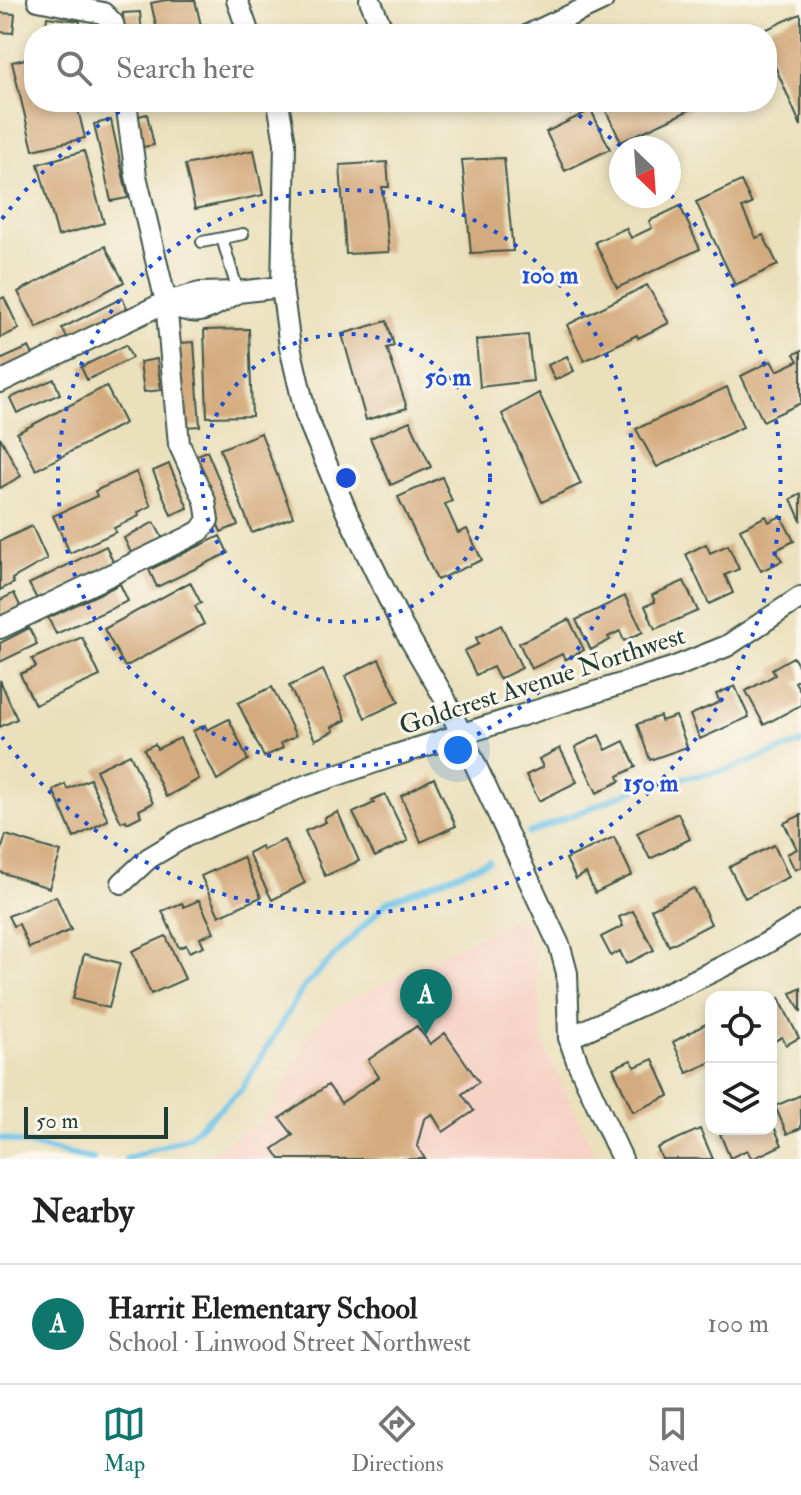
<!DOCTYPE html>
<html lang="en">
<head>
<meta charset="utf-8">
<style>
	:root { --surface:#fff; --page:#f6f6f6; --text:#222; --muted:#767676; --line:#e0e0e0; --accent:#0f766e }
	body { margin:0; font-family:"IM FELL Double Pica",serif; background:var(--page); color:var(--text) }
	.controls { position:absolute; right:24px; bottom:24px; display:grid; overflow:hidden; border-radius:16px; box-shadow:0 4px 12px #0003 }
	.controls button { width:72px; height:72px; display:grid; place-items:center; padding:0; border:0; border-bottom:2px solid var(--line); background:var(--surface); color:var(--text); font:40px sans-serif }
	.compass { position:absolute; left:609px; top:136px; width:72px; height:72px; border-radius:50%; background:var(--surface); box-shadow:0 4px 12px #0003; rotate:155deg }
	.scale { position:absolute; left:24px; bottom:20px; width:144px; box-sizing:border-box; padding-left:8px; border:4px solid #1f3d34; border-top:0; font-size:22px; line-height:28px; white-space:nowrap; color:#1f3d34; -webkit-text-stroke:6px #fbf7ec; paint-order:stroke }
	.you { position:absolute; left:458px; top:750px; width:28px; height:28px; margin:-20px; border:6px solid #fff; border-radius:50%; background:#1a73e8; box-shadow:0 0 0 12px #1a73e833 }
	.badge { display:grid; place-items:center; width:52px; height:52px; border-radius:50%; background:var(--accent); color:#fff; font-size:26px; font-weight:700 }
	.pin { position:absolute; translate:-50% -66px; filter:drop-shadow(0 2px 4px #0008) }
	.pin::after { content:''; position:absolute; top:42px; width:28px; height:24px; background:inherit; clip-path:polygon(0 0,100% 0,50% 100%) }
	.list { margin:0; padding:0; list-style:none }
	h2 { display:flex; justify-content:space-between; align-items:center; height:104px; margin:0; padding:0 32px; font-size:34px }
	h2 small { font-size:26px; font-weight:400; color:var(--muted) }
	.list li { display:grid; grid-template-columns:52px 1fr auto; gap:24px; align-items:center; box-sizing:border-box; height:120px; padding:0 32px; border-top:2px solid var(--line) }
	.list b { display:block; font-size:30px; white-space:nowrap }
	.list p { margin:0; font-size:26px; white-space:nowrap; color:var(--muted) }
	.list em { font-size:26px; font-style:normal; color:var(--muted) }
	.icon { flex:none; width:44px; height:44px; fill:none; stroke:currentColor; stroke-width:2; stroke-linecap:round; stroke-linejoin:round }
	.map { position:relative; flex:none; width:801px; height:1159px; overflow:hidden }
	.search { position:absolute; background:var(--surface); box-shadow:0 4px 12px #0003; left:24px; right:24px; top:24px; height:88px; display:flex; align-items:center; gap:20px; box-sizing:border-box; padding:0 28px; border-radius:32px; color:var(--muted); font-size:30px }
	.sheet { height:224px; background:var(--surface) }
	nav { display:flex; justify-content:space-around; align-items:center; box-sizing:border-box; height:112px; border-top:2px solid var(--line); background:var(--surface); font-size:22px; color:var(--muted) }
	nav a { display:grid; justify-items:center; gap:4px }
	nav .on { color:var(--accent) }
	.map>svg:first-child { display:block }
</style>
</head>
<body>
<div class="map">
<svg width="801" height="1159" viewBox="0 0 801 1159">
	<rect width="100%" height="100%" fill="#fbf7ec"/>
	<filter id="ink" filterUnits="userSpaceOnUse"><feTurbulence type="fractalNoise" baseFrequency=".0125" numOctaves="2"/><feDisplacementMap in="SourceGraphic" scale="16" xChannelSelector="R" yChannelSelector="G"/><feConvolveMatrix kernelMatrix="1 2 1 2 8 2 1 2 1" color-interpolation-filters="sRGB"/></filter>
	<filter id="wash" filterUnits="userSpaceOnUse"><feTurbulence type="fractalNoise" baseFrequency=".006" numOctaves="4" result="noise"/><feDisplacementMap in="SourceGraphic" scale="32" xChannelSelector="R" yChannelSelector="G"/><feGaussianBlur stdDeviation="1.8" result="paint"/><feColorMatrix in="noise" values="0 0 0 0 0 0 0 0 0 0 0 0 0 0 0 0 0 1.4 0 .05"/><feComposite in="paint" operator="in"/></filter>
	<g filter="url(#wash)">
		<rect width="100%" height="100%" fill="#eae0bc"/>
		<!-- built -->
		<path fill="#f6d1c5" d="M519,916L536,957L542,1041L597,1159H202L261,1120L276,1105L313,1028L338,1006Z"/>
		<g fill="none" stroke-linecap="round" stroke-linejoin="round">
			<!-- stream -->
			<path stroke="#6cc3e9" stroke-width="6" d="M529,833L651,783L727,770L801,743
				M0,1138L93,1159
				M126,1159L188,1137L241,1090L304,987L387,902L489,861"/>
		</g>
		<g id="blocks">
			<!-- building -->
			<path fill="#d4ab7e" d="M166,0H195L203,34H158L151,3Z
				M140,12L142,34H124L123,13Z
				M0,13L15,14L13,33L0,32Z
				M800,14L801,16V126L767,48V34L760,32Z
				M47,17L80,21L78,34L45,32Z
				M34,57V102H76L85,138L33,150L12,62Z
				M609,102H707L621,142L603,105Z
				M591,110L610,149L565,171L546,132Z
				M147,114L154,145L138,148L131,118Z
				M111,120L128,198L111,201L94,124Z
				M254,150L263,195L195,209L185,165Z
				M84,151L104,223L58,236L38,164Z
				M504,158L513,251L471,253L462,160Z
				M387,162L389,187H382L389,252L346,254L340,165Z
				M741,181L752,204L742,208L756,238L763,235L778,265L735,285L696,202Z
				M680,206L700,249L617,288L595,242L626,228L631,238L652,228L649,221Z
				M105,246L124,282L37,328L18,292Z
				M647,285L669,323L638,338L637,335L584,361L567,325Z
				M4,297L19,329L0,338V299Z
				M122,298L131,315L71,346L62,328Z
				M387,321L394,346L387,348L407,408L366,420L342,334Z
				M249,329L252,416L207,417L204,330Z
				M528,335L533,381L480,387L476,340Z
				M194,342L200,426L185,427L179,343Z
				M126,345L132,358L87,380L81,367Z
				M29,347L37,363L0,380V360Z
				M801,351V403L763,421L741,376L771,361L777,371L798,361L794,354Z
				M567,356L574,371L555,380L548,365Z
				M157,359L161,390L144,392L140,362Z
				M54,379L60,394L17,413L10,398Z
				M106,386L125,423L36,470L17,433Z
				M727,387L743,427L657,467L636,429Z
				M539,393L581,484L542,502L502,414Z
				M410,421L431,467L391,485L370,438Z
				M261,433L293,517L252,533L220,449Z
				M0,437L21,476L0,488Z
				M207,451L238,525L221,532L190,458Z
				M169,464L188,508L171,515L153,471Z
				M136,472L151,506L138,512L139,516L114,528L116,532L70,553L53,516L97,496L95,491Z
				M442,477L452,501L445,504L458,533L467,529L482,560L437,580L398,497Z
				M801,494V521L791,499Z
				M766,516L769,522L781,516L794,541L776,550L782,561L761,571L740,529Z
				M154,522L163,539L132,555L124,538Z
				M32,526L47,559L12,579L14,583L0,590V541Z
				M220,536L228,553L157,587L149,570Z
				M706,544L710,553L728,545L739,569L725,575L733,593L709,604L686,554Z
				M106,546L114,564L38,601L29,584Z
				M684,581L698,611L655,629L645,606L655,602L652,595Z
				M190,582L201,603L195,606L204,624L125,667L104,629Z
				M120,584L128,601L56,634L48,618Z
				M14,593L21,608L0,618V600Z
				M625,596L643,632L624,641L620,631L608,637L610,640L591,650L576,620Z
				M569,619L584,650L565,660L562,654L531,669L519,643Z
				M501,625L522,668L499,679L493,667L476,675L464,651L479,644L476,638Z
				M29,628L37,644L0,662V643Z
				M82,637L100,676L35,705L20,674L36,667L32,659Z
				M793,657L801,670V679L795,682L801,692V705L764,725L746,691L775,675L772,669Z
				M379,659L399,702L365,718L345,676Z
				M323,670L346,720L332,727L334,731L315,740L289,686Z
				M0,680L17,719L0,727Z
				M735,686L749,717L700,739L690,715L720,702L716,694Z
				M272,687L296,736L281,743L283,748L264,757L238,703Z
				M660,716L661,721L676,716L687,747L650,760L637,724Z
				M229,719L248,760L217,780L193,731L205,725L207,730Z
				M599,735L606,750L624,741L636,767L618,776L620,781L597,793L575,747Z
				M180,738L199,779L166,797L144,749L155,744L157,749Z
				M560,748L577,782L539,801L526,775L543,767L539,759Z
				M130,754L153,803L139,810L141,816L127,823L126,820L121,822L96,770Z
				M434,778L456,826L421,842L401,796Z
				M90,779L108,820L74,838L53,790L65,784L67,789Z
				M385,794L408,841L375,857L353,813L374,803L372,800Z
				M338,812L359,861L325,876L305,831L326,822L324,818Z
				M678,813L690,839L650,859L637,833Z
				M801,815V867L795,870L787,854L797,849L784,823Z
				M6,835L61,852L49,888L0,872V854Z
				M614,837L632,875L595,893L586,873L576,879L566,859Z
				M284,840L305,883L272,900L248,853L261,846L263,850Z
				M774,845L789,877L745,898L729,867Z
				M243,857L261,897L219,916L201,876Z
				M694,888L711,924L669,946L651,909Z
				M56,896L71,930L29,948L19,924L13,926L8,916Z
				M199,900L214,932L200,938L204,946L189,952L186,945L179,948L162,911L182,903L184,907Z
				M633,911L654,950L626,964L620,951L611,956L601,937L623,926L619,917Z
				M166,936L185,979L151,994L132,951Z
				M84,954L120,963L109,1008L73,999Z
				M801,988V1012L791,993Z
				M779,998L799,1038L786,1045L782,1037L771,1043V1002Z
				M711,1021V1062L687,1073L673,1042Z
				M417,1026L430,1044L445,1033L479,1082L462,1094L474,1111L443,1132L432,1114L424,1119L417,1146L425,1159H280L273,1149L293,1135L280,1118L328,1085L341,1103L379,1077L368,1060Z
				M653,1059L669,1096L633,1112L613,1068L631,1060L635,1067Z
				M801,1095V1128L787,1134L775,1106Z
				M771,1120L782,1145L752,1159L747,1150L730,1158L720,1134L731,1129H771Z
				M700,1129L713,1159H662L657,1148Z"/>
		</g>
	</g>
	<g filter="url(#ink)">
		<use href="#blocks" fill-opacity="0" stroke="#3d5548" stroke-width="2"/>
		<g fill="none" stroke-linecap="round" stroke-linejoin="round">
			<defs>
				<path id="lane" d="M222,238L238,292
					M202,242L243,234"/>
				<path id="street" d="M38,0L103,13L113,23L115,34
					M237,0L249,34
					M370,0L384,34
					M530,34L603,0
					M278,102L285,143L282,287L290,347L306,415L347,513L401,624L444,697L560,947L567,973L569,1038L577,1061L622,1159
					M166,302C198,319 204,311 235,294
					M0,382L166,302L200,293L238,292L282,287
					M0,628L189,537L200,531L208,520L205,501L179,444L166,302L136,176L126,102
					M122,883L149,858L186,836L302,787L396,755L675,667L727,646L801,597
					M569,1038C647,1001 729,969 801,922"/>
			</defs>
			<!-- lane casing -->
			<use href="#lane" stroke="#3d5548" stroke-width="14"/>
			<!-- street casing -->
			<use href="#street" stroke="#3d5548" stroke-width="24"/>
			<!-- lane -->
			<use href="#lane" stroke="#fff" stroke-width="10"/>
			<!-- street -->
			<use href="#street" stroke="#fff" stroke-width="20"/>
		</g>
	</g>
	<!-- distance rings -->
	<g fill="none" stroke="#1d4ed8" stroke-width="4" stroke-dasharray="4 8">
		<circle cx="346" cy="478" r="144"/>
		<circle cx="346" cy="478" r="288"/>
		<path d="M2 219A431 431 0 0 1 134 103M558 103A431 431 0 0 1 623 148M671 195A431 431 0 1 1 2 737"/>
	</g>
	<g text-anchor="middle" stroke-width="6" stroke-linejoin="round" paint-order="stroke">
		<!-- street labels -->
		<g font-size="26" fill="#1f3d34" stroke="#fbf7ec">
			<text transform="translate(542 680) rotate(-18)" y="9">Goldcrest Avenue Northwest</text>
		</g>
	</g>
	<circle cx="346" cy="478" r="12" fill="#1d4ed8" stroke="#fbf7ec" stroke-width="4"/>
	<g font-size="24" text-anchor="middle" font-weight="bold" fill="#1d4ed8" stroke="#fbf7ec" stroke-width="6" stroke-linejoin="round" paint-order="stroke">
		<text x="550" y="283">100 m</text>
		<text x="448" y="385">50 m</text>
		<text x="651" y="791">150 m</text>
	</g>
</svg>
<div class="controls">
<button><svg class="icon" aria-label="locate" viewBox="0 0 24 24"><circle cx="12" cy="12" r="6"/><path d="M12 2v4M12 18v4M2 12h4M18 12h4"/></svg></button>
<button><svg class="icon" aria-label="layers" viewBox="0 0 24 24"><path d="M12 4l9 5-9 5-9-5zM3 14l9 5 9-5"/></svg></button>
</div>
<svg class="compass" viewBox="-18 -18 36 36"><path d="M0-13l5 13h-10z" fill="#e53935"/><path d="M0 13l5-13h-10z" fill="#767676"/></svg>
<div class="scale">50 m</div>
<div class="you"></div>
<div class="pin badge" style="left:426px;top:1035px">A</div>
<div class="search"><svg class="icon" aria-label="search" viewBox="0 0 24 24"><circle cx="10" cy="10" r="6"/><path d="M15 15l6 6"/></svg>Search here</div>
</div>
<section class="sheet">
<h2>Nearby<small></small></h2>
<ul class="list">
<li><span class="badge">A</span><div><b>Harrit Elementary School</b><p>School · Linwood Street Northwest</p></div><em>100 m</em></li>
</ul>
</section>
<nav>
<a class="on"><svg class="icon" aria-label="map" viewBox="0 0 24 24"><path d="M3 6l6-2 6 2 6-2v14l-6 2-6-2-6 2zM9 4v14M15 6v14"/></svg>Map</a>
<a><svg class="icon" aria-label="directions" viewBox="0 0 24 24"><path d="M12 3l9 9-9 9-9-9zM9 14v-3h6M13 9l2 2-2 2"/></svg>Directions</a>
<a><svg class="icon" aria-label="saved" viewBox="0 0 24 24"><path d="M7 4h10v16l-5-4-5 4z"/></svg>Saved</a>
</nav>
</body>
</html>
